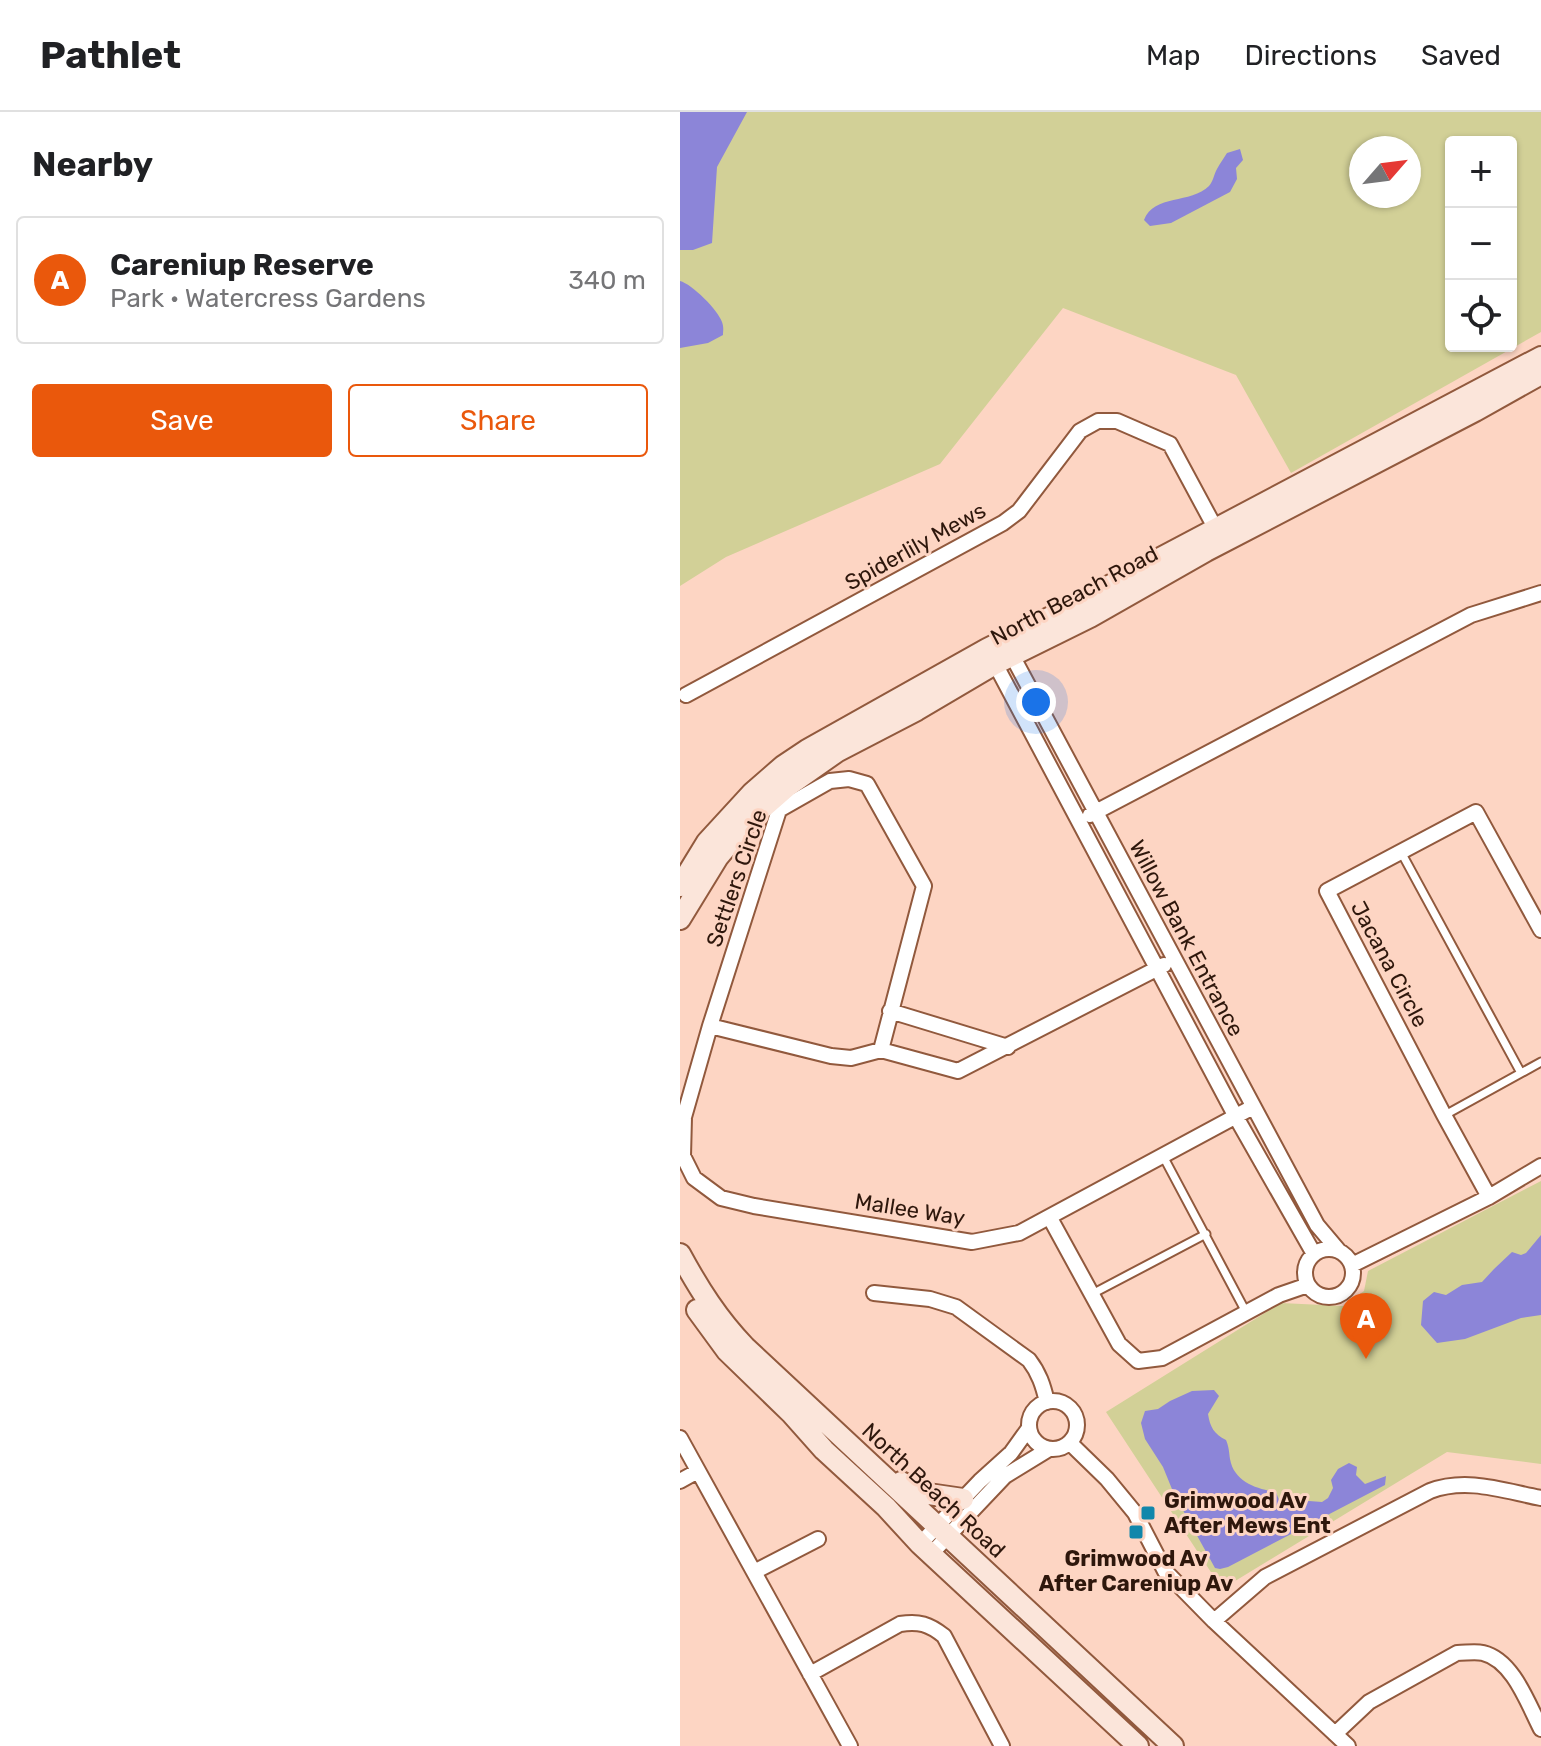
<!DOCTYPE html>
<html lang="en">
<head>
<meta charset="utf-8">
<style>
	:root { --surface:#fff; --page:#f2f2f2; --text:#202124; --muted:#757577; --line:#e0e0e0; --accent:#ea580c }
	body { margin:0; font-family:Rubik,sans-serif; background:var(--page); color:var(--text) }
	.controls { position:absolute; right:24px; top:24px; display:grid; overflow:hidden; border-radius:8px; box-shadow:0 2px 6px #0004 }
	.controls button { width:72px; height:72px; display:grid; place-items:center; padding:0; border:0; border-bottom:2px solid var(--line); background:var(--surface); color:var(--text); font:40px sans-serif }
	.compass { position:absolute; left:669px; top:24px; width:72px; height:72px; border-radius:50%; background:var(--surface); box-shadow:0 2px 6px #0004; rotate:62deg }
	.you { position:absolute; left:356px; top:590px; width:28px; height:28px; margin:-20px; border:6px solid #fff; border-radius:50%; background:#1a73e8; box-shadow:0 0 0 12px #1a73e833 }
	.badge { display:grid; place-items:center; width:52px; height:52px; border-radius:50%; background:var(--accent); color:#fff; font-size:26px; font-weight:700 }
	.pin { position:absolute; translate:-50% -66px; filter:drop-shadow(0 2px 4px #0008) }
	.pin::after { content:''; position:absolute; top:42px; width:28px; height:24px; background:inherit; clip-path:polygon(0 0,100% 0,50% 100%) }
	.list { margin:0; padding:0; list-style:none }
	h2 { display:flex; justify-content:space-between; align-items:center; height:104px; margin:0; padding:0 32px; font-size:34px }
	h2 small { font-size:26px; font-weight:400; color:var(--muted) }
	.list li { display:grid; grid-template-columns:52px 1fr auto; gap:24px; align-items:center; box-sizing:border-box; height:128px; margin:0 16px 16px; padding:0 16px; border:2px solid var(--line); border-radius:8px }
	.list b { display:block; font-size:30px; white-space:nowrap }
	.list p { margin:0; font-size:26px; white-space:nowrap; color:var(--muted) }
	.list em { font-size:26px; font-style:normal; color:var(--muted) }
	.actions { display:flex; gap:16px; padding:24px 32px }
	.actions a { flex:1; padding:18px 0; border:2px solid var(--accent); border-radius:8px; text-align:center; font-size:28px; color:var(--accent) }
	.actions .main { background:var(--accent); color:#fff }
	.icon { flex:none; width:44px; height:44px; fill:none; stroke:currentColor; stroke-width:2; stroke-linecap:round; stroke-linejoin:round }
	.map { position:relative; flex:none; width:861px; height:1634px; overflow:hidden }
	header { display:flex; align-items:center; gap:48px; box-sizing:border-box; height:112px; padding:0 40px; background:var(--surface); border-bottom:2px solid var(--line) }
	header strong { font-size:38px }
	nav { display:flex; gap:44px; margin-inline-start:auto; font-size:28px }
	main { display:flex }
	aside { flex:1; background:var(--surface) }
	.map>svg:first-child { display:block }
</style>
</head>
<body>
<header>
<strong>Pathlet</strong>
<nav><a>Map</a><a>Directions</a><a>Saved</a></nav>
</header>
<main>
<aside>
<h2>Nearby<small></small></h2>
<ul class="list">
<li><span class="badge">A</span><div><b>Careniup Reserve</b><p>Park · Watercress Gardens</p></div><em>340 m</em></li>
</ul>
<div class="actions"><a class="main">Save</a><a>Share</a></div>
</aside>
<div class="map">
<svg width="861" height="1634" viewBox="0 0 861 1634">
	<rect width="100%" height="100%" fill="#fdd5c3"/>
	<!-- green -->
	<path fill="#d2d097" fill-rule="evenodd" d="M0,0H861V220L611,361L556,263L383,196L260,352L46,445L0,474ZM771,30H831V234H771ZM681,36H729V84H681Z
		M861,1069V1352L767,1340L542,1477L426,1300L601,1191L663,1194L684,1179L688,1159Z"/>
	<!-- water -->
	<path fill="#8c85d8" d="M0,0H67L37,55L32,131L13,138H0Z
		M560,37L563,48L556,56L557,67L550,80L491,111L470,114L464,108C474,82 511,92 529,74C533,70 534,62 537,57C540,51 544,46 547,41Z
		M0,169C12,172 38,198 42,210C44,216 43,218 43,223L28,231L0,236Z
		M861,1123V1203L841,1206L785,1227L757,1231L741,1213L743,1189L754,1180L766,1183L782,1173L802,1170L814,1157L832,1140L841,1143L846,1141Z
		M534,1278L539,1284L528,1302C530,1315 534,1322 546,1328C549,1335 549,1340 550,1347C554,1370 577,1377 596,1380L600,1391L629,1389L642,1390L648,1386L653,1376L651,1368L658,1357L669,1351L677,1355L676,1363L685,1372L706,1364L705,1373L548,1455L540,1457L535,1456L494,1382L483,1355L465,1327L461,1311L465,1299L478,1297L490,1289L512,1279Z"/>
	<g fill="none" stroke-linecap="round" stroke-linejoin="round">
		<defs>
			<path id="lane" d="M721,740L841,961
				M765,1003L861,950
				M483,1044L566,1200
				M412,1182L526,1122"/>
			<path id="street" d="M328,536L637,1113L659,1139
				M311,544L556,1005L634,1142
				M6,583L323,411L339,399L400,319L418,309H437L490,332L539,423
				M169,667L187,672L244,774L201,938L171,946L151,944L30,914L99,698L150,669Z
				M410,703L791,503L861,481
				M210,899L328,935
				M30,914L4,1005L3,1044L14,1066L41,1086L74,1094L292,1130L339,1121L573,995
				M201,938L278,959L484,853
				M809,1085L764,1003L647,779L796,700L861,818
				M370,1106L439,1232L458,1249L482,1246L599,1183L628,1173
				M625 1161a24 24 0 1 1 48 0a24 24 0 1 1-48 0Z
				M672,1153L809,1085L861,1054
				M194,1181L250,1187L276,1195L349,1248C359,1261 363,1273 367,1290
				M349 1313a24 24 0 1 1 48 0a24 24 0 1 1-48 0Z
				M0,1326L170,1634
				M390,1331L427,1367L455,1401L485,1459L534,1509L668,1634
				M0,1369L18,1359
				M240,1432L300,1369L331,1341L349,1316
				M251,1442L325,1364L369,1337
				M74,1460L138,1427
				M534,1509L585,1465L750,1379C787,1365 824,1379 861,1386
				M130,1562L220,1512C239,1509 249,1512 264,1524L322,1634
				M655,1622L689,1590L777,1541C786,1541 795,1539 803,1541C833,1548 848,1592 861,1617"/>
			<path id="secondary" d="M0,774L27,730L72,681L103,654L127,638L307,537L391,495L471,451L861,245
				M0,807L38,745L69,708L108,674L158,639L237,598L315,552L410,505L526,439L795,299L861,262
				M0,1142C19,1177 38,1207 65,1235L493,1634
				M17,1198L47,1239L112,1302L144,1338L206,1395L240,1432L458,1634
				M221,1370L242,1381L283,1387"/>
		</defs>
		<!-- lane casing -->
		<use href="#lane" stroke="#91593d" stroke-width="11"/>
		<!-- street casing -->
		<use href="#street" stroke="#91593d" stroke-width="18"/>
		<!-- secondary casing -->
		<use href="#secondary" stroke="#91593d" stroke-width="24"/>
		<!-- lane -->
		<use href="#lane" stroke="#fff" stroke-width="7"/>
		<!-- street -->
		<use href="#street" stroke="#fff" stroke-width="14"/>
		<!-- secondary -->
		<use href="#secondary" stroke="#fbe5da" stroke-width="20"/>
	</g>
	<!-- markers -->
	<g fill="#1187ab" stroke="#fdd5c3" stroke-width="3">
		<rect x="460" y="1393" width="16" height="16" rx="4"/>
		<rect x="448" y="1412" width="16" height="16" rx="4"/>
	</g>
	<g text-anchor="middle" stroke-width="6" stroke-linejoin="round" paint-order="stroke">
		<!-- street labels -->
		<g font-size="22" fill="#2e170c" stroke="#fdd5c3">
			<text transform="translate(235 434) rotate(-29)" y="8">Spiderlily Mews</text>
			<text transform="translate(394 483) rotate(-28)" y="8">North Beach Road</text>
			<text transform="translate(56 766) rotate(-71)" y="8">Settlers Circle</text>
			<text transform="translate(507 826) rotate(62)" y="8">Willow Bank Entrance</text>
			<text transform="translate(710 852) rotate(62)" y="8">Jacana Circle</text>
			<text transform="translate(230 1097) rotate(9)" y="8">Mallee Way</text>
			<text transform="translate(254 1378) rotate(43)" y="8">North Beach Road</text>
		</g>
		<!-- poi labels -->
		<g font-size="22" font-weight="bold" fill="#2e170c" stroke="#fdd5c3" text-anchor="start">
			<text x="484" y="1396">Grimwood Av<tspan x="484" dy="25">After Mews Ent</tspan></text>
			<text x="456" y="1454" text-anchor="middle">Grimwood Av<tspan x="456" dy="25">After Careniup Av</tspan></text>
		</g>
	</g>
</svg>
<div class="controls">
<button>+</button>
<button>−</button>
<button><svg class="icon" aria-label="locate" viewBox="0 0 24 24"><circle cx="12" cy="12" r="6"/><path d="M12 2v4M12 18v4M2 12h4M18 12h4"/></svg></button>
</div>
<svg class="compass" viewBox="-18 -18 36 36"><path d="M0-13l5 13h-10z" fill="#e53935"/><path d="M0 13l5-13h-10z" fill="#757577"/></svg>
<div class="you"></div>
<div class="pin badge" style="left:686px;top:1247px">A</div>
</div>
</main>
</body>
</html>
